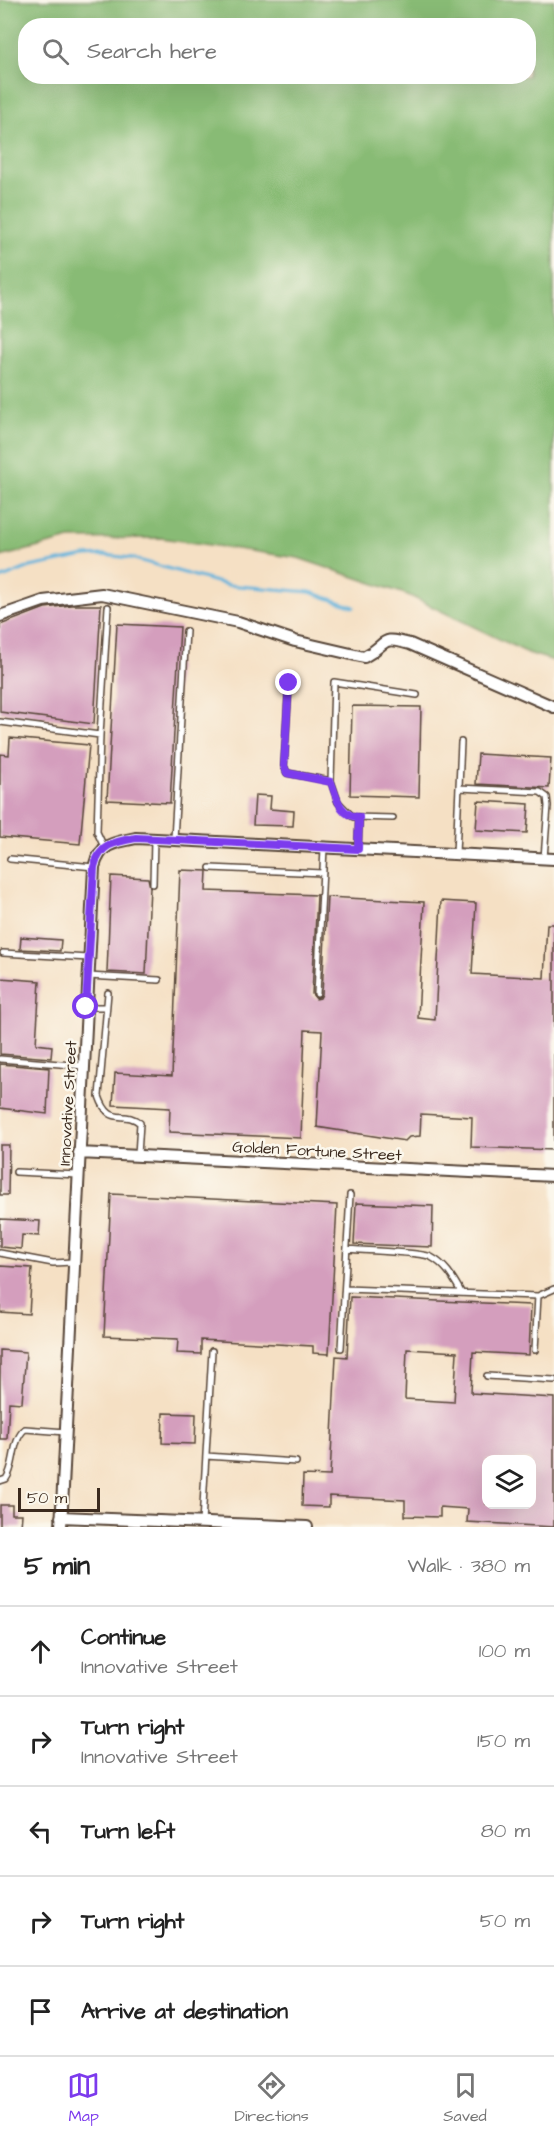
<!DOCTYPE html>
<html lang="en">
<head>
<meta charset="utf-8">
<style>
	:root { --surface:#fff; --page:#f2f2f2; --text:#222; --muted:#767676; --line:#e0e0e0; --accent:#7c3aed }
	body { margin:0; font-family:"Architects Daughter",sans-serif; background:var(--page); color:var(--text) }
	.controls { position:absolute; right:18px; bottom:18px; display:grid; overflow:hidden; border-radius:12px; box-shadow:0 6px 24px #0002 }
	.controls button { width:54px; height:54px; display:grid; place-items:center; padding:0; border:0; border-bottom:2px solid var(--line); background:var(--surface); color:var(--text); font:30px sans-serif }
	.scale { position:absolute; left:18px; bottom:15px; width:82px; box-sizing:border-box; padding-left:6px; border:3px solid #3b2a1e; border-top:0; font-size:16px; line-height:21px; white-space:nowrap; color:#3b2a1e; -webkit-text-stroke:4px #fbf7ec; paint-order:stroke }
	.stop { position:absolute; width:18px; height:18px; margin:-14px; border:4px solid #7c3aed; border-radius:50%; background:#fff }
	.stop.end { background:#7c3aed; border-color:#fff; box-shadow:0 2px 6px #0008 }
	.list { margin:0; padding:0; list-style:none }
	h2 { display:flex; justify-content:space-between; align-items:center; height:78px; margin:0; padding:0 24px; font-size:26px }
	h2 small { font-size:20px; font-weight:400; color:var(--muted) }
	.list li { display:grid; grid-template-columns:39px 1fr auto; gap:18px; align-items:center; box-sizing:border-box; height:90px; padding:0 24px; border-top:2px solid var(--line) }
	.list b { display:block; font-size:22px; white-space:nowrap }
	.list p { margin:0; font-size:20px; white-space:nowrap; color:var(--muted) }
	.list em { font-size:20px; font-style:normal; color:var(--muted) }
	.icon { flex:none; width:33px; height:33px; fill:none; stroke:currentColor; stroke-width:2; stroke-linecap:round; stroke-linejoin:round }
	.map { position:relative; flex:none; width:554px; height:1527px; overflow:hidden }
	.search { position:absolute; background:var(--surface); box-shadow:0 6px 24px #0002; left:18px; right:18px; top:18px; height:66px; display:flex; align-items:center; gap:15px; box-sizing:border-box; padding:0 21px; border-radius:24px; color:var(--muted); font-size:22px }
	.sheet { height:528px; background:var(--surface) }
	nav { display:flex; justify-content:space-around; align-items:center; box-sizing:border-box; height:84px; border-top:2px solid var(--line); background:var(--surface); font-size:16px; color:var(--muted) }
	nav a { display:grid; justify-items:center; gap:3px }
	nav .on { color:var(--accent) }
	.map>svg:first-child { display:block }
</style>
</head>
<body>
<div class="map">
<svg width="554" height="1527" viewBox="0 0 554 1527">
	<rect width="100%" height="100%" fill="#fbf7ec"/>
	<filter id="ink" filterUnits="userSpaceOnUse"><feTurbulence type="fractalNoise" baseFrequency=".0167" numOctaves="2"/><feDisplacementMap in="SourceGraphic" scale="12" xChannelSelector="R" yChannelSelector="G"/><feConvolveMatrix kernelMatrix="1 2 1 2 8 2 1 2 1" color-interpolation-filters="sRGB"/></filter>
	<filter id="wash" filterUnits="userSpaceOnUse"><feTurbulence type="fractalNoise" baseFrequency=".008" numOctaves="4" result="noise"/><feDisplacementMap in="SourceGraphic" scale="24" xChannelSelector="R" yChannelSelector="G"/><feGaussianBlur stdDeviation="1.35" result="paint"/><feColorMatrix in="noise" values="0 0 0 0 0 0 0 0 0 0 0 0 0 0 0 0 0 1.4 0 .05"/><feComposite in="paint" operator="in"/></filter>
	<g filter="url(#wash)">
		<rect width="100%" height="100%" fill="#f5e0c4"/>
		<!-- forest -->
		<path fill="#88bb74" stroke="#627249" stroke-width="1.5" fill-rule="evenodd" d="M0,0H554V661L528,653L408,595L298,558L162,538L70,539L0,557ZM26,26H528V76H26Z"/>
		<g fill="none" stroke-linecap="round" stroke-linejoin="round">
			<!-- stream -->
			<path stroke="#61b3dc" stroke-width="3" d="M0,579L30,567L85,556L104,555L131,558L227,585L310,592L354,607"/>
		</g>
		<g id="blocks">
			<!-- building -->
			<path fill="#d49ebd" fill-rule="evenodd" d="M72,605H101L94,724L0,712V625L45,608Z
				M117,624L180,627L170,803L107,800Z
				M352,706L421,707L419,797L350,795Z
				M10,738L89,745L80,844L0,837V754L9,755Z
				M478,754L551,758L549,788L476,784Z
				M255,795L271,796L270,809L294,811L293,826L253,825Z
				M478,801L529,804L527,833L476,830Z
				M180,870L207,871L206,891L317,895L312,994L316,999L320,998L322,994L327,897L424,902L418,1018L435,1020L441,901L476,903L472,974L544,978L547,924H554V1150L471,1147L472,1117L421,1114L420,1136L409,1137L405,1141L317,1127L322,1031L305,1030L301,1138L169,1132L170,1108L113,1105L115,1073L172,1076Z
				M111,876L148,878L150,887L146,974L107,972Z
				M21,937L61,940L60,951L20,949Z
				M0,978L40,981L36,1044L52,1046L51,1058L0,1054Z
				M0,1064L49,1068L47,1114L0,1108Z
				M0,1145H9L8,1195H0Z
				M111,1194L337,1205L329,1354L313,1353V1346L201,1340V1354L177,1353L178,1339L104,1336Z
				M356,1203L433,1206L432,1247L354,1244Z
				M0,1219L40,1221L39,1236L22,1235L21,1249L0,1247Z
				M0,1266L32,1268L29,1314L0,1312Z
				M350,1297L531,1305L529,1355L473,1352L471,1393L554,1398V1527L467,1522L468,1509L440,1507V1517L405,1516V1500L329,1496V1507L302,1506L303,1475L330,1476L336,1356L347,1357ZM407,1349L457,1352L454,1402L405,1399ZM486,1460H531V1504H486Z
				M0,1350L26,1352L22,1403L9,1402L7,1439H0Z
				M163,1413L196,1414L195,1444L162,1443Z
				M0,1505H12V1514H22L21,1527H0Z"/>
		</g>
	</g>
	<g filter="url(#ink)">
		<use href="#blocks" fill-opacity="0" stroke="#574537" stroke-width="1.5"/>
		<g fill="none" stroke-linecap="round" stroke-linejoin="round">
			<defs>
				<path id="service" d="M289,683L284,766L287,773L331,781
					M0,722L100,735
					M459,788L540,792L547,797L548,806L544,858
					M393,818L353,817L338,802L331,781L334,682L417,695
					M174,839L186,631
					M104,847L97,832L100,735L108,607
					M358,848L359,817
					M456,854L461,742
					M10,859L94,867
					M210,868L323,873
					M153,884L154,839
					M3,953L89,958
					M88,976L159,980
					M108,993L99,1096C110,1128 123,1109 140,1123L138,1155
					M317,994L324,848
					M88,1007H106
					M0,1059L84,1066
					M16,1172L78,1175
					M347,1249C363,1251 421,1252 431,1257C446,1265 453,1278 461,1292
					M0,1253L53,1263L73,1262
					M345,1289L538,1296L554,1289
					M341,1348L350,1195
					M535,1350L538,1296
					M487,1376L554,1380
					M206,1456L296,1462
					M0,1481L6,1479C16,1465 11,1441 25,1429L66,1432
					M202,1523L212,1351"/>
				<path id="minor" d="M0,616L43,601L102,594L238,622L295,641L364,657C389,644 378,635 410,644L554,707
					M79,1153L554,1176
					M61,1517L307,1527
					M61,1527L94,867C100,844 114,842 136,838L554,859"/>
			</defs>
			<!-- service casing -->
			<use href="#service" stroke="#574537" stroke-width="8"/>
			<!-- minor casing -->
			<use href="#minor" stroke="#574537" stroke-width="14"/>
			<!-- service -->
			<use href="#service" stroke="#fff" stroke-width="5"/>
			<!-- minor -->
			<use href="#minor" stroke="#fff" stroke-width="10"/>
		</g>
	</g>
	<g fill="none" stroke-linecap="round" stroke-linejoin="round" filter="url(#ink)">
		<!-- route -->
		<path stroke="#7c3aed" stroke-width="8" d="M86,1007L94,867C100,844 114,842 136,838L358,849L359,817C340,817 336,796 331,782L287,773L284,766L289,683"/>
	</g>
	<g text-anchor="middle" stroke-width="5" stroke-linejoin="round" paint-order="stroke">
		<!-- street labels -->
		<g font-size="16" fill="#3b2a1e" stroke="#fbf7ec">
			<text transform="translate(67 1103) rotate(-87)" y="6">Innovative Street</text>
			<text transform="translate(317 1150) rotate(3)" y="6">Golden Fortune Street</text>
		</g>
	</g>
</svg>
<div class="controls">
<button><svg class="icon" aria-label="layers" viewBox="0 0 24 24"><path d="M12 4l9 5-9 5-9-5zM3 14l9 5 9-5"/></svg></button>
</div>
<div class="scale">50 m</div>
<div class="stop" style="left:86px;top:1007px"></div>
<div class="stop end" style="left:289px;top:683px"></div>
<div class="search"><svg class="icon" aria-label="search" viewBox="0 0 24 24"><circle cx="10" cy="10" r="6"/><path d="M15 15l6 6"/></svg>Search here</div>
</div>
<section class="sheet">
<h2>5 min<small>Walk · 380 m</small></h2>
<ul class="list">
<li><svg class="icon" aria-label="ahead" viewBox="0 0 24 24"><path d="M12 20V5M6 11l6-6 6 6"/></svg><div><b>Continue</b><p>Innovative Street</p></div><em>100 m</em></li>
<li><svg class="icon" aria-label="right" viewBox="0 0 24 24"><path d="M7 20v-9h11M14 6l5 5-5 5"/></svg><div><b>Turn right</b><p>Innovative Street</p></div><em>150 m</em></li>
<li><svg class="icon" aria-label="left" viewBox="0 0 24 24"><path d="M17 20v-9H6M10 6l-5 5 5 5"/></svg><div><b>Turn left</b></div><em>80 m</em></li>
<li><svg class="icon" aria-label="right" viewBox="0 0 24 24"><path d="M7 20v-9h11M14 6l5 5-5 5"/></svg><div><b>Turn right</b></div><em>50 m</em></li>
<li><svg class="icon" aria-label="arrive" viewBox="0 0 24 24"><path d="M6 21V4h12l-3 4 3 4H6"/></svg><div><b>Arrive at destination</b></div></li>
</ul>
</section>
<nav>
<a class="on"><svg class="icon" aria-label="map" viewBox="0 0 24 24"><path d="M3 6l6-2 6 2 6-2v14l-6 2-6-2-6 2zM9 4v14M15 6v14"/></svg>Map</a>
<a><svg class="icon" aria-label="directions" viewBox="0 0 24 24"><path d="M12 3l9 9-9 9-9-9zM9 14v-3h6M13 9l2 2-2 2"/></svg>Directions</a>
<a><svg class="icon" aria-label="saved" viewBox="0 0 24 24"><path d="M7 4h10v16l-5-4-5 4z"/></svg>Saved</a>
</nav>
</body>
</html>
